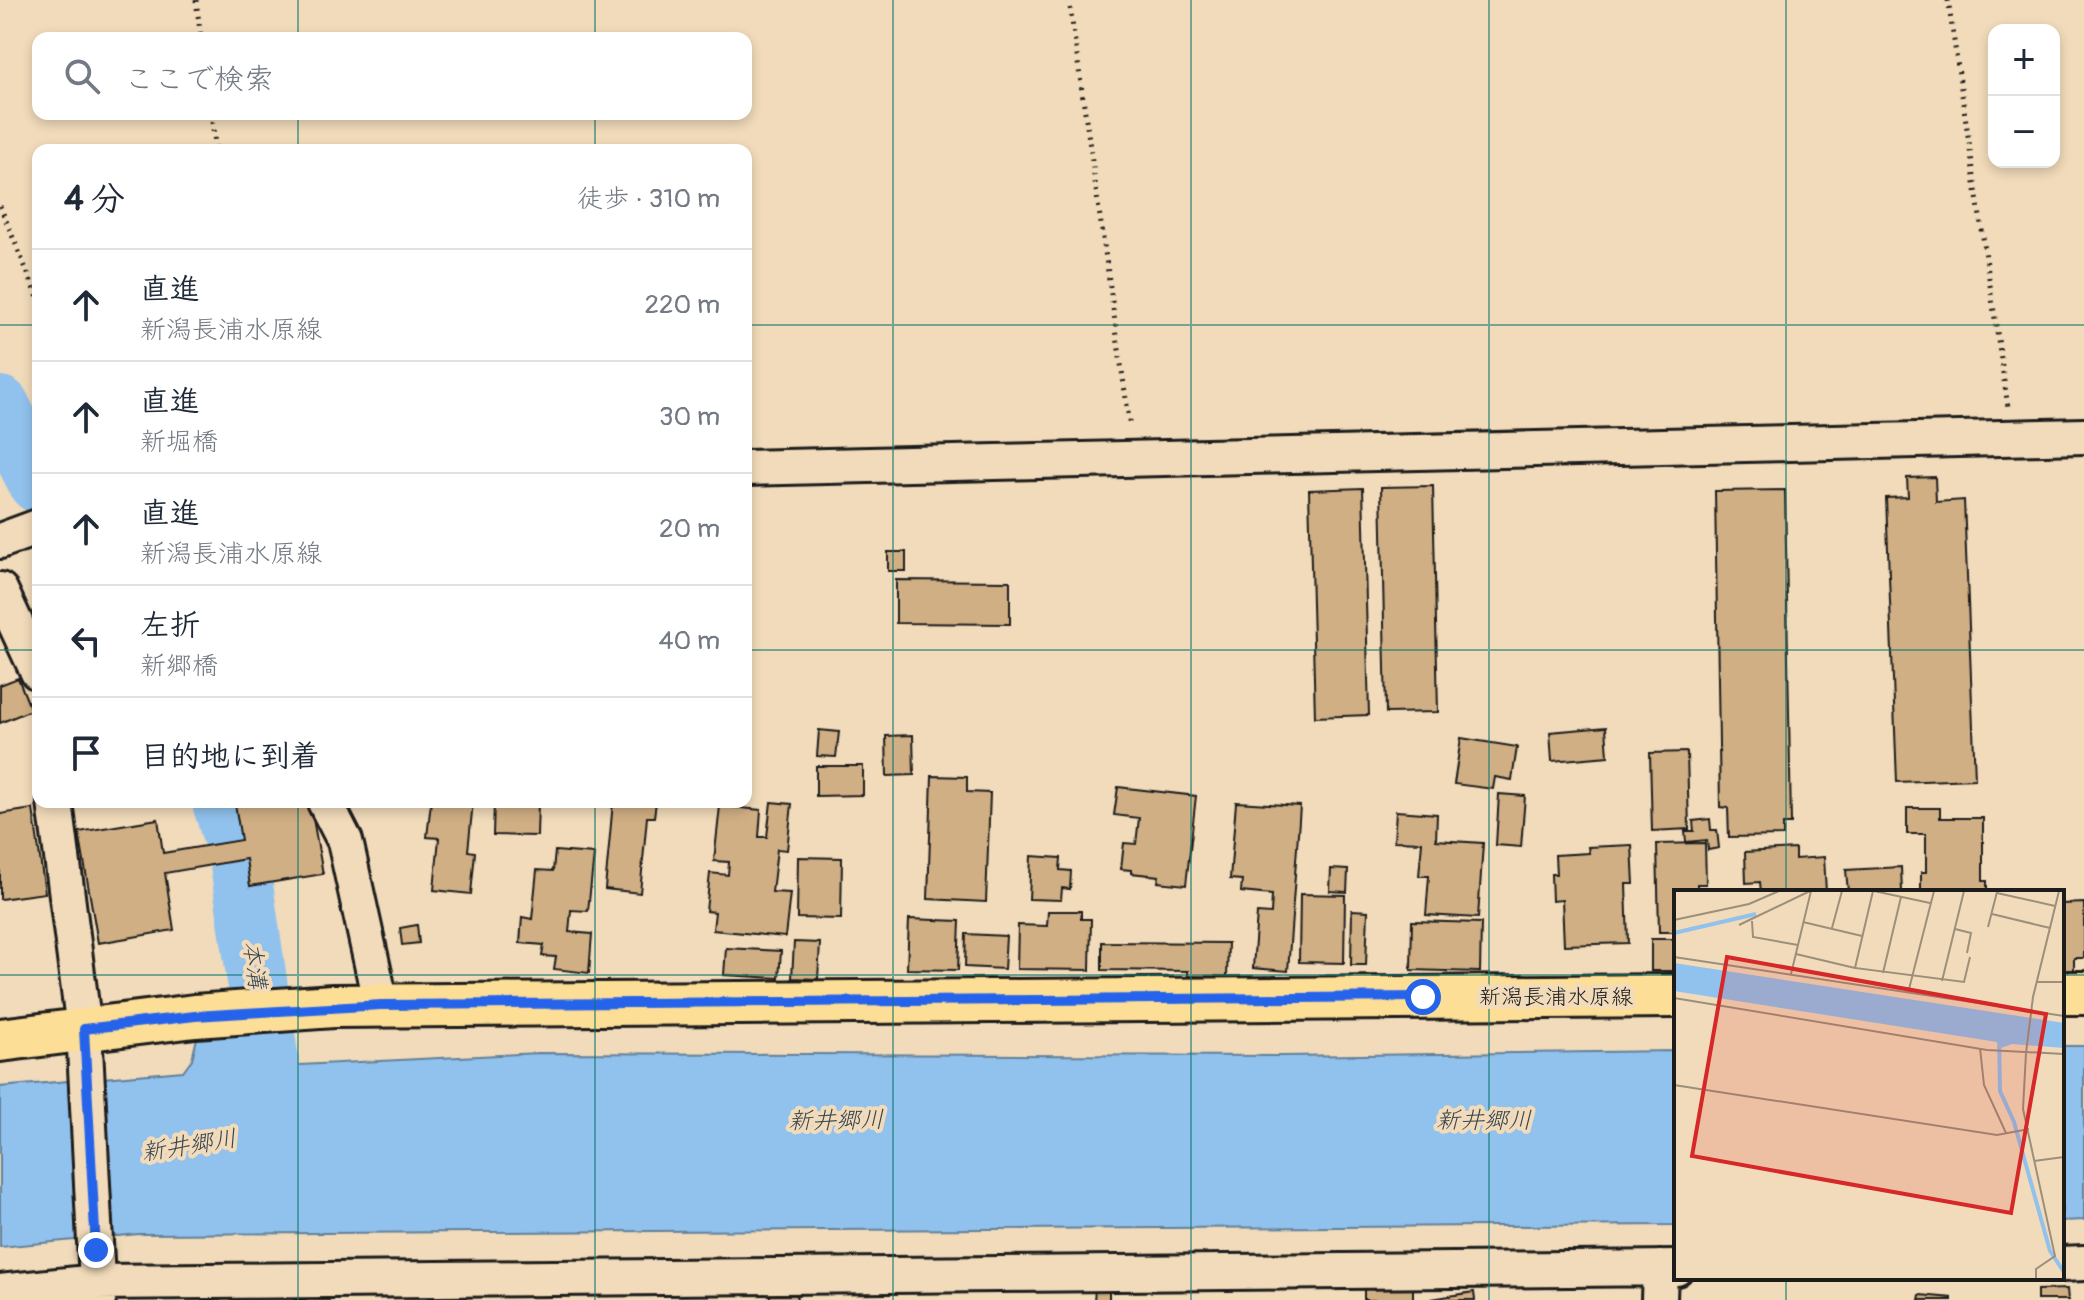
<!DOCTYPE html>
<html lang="ja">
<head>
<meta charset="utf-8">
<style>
	:root { --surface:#fff; --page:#f2f2f3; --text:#1f2937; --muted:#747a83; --line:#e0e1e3 }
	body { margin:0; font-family:Pangolin,"Klee One",sans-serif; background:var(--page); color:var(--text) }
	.controls { position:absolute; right:24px; top:24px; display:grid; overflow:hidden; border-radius:16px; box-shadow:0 4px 12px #0003 }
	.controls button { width:72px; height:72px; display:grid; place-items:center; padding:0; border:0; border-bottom:2px solid var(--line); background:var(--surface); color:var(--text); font:40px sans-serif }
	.stop { position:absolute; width:24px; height:24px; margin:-18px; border:6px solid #2563eb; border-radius:50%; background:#fff }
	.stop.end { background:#2563eb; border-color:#fff; box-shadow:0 2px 8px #0008 }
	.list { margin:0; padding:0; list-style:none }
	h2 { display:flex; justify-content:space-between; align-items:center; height:104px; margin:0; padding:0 32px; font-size:34px }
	h2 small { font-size:26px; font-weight:400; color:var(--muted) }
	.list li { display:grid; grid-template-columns:52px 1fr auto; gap:24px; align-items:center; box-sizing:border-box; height:112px; padding:0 32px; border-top:2px solid var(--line) }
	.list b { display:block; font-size:30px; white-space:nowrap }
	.list p { margin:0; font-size:26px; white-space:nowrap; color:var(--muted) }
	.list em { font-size:26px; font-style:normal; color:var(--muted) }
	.icon { flex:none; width:44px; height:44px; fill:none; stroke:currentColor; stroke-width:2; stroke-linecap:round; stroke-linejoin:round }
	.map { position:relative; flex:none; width:2084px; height:1300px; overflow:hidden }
	.search { position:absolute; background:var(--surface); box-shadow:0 4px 12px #0003; left:32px; top:32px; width:720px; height:88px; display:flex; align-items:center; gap:20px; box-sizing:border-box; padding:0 28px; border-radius:16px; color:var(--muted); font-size:30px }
	.panel { position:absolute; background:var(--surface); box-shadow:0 4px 12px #0003; left:32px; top:144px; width:720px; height:664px; border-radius:16px }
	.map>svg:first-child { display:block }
</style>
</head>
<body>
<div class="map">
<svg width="2084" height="1300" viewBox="0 0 2084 1300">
	<rect width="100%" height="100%" fill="#f1dbba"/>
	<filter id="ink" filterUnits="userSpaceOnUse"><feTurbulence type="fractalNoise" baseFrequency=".0125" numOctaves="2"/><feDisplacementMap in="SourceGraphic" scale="16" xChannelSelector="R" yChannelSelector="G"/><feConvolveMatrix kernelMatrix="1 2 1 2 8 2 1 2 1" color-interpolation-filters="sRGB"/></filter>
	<g filter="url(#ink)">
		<!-- water -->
		<path fill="#91c2ed" stroke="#628099" stroke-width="2" d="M246,1032L250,1049L280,1066L539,1053L1283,1056L1676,1051V1225L139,1234L0,1247V1087L183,1071L192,1059L198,1034Z
			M2062,1046H2084V1220L2062,1221Z"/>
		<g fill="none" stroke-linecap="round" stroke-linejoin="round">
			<!-- river -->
			<path stroke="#91c2ed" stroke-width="60" d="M0,406L38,483
				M222,802L239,858L279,1131"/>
		</g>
		<!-- building -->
		<path fill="#d1af84" stroke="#1c1c1c" stroke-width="2" d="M1935,477L1936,502L1964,500L1975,779L1897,782L1886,498L1908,497L1907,478Z
			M1433,486L1438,712L1386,713L1381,487Z
			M1363,488L1369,715L1315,717L1309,490Z
			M1785,490L1791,824H1783V836L1729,837L1728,808L1720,807L1715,491Z
			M888,552H906V571H888Z
			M896,580L1010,581V624L896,623Z
			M18,678L31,710L0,723V685Z
			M1606,727L1608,756L1552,761L1550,732Z
			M819,730L839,732L836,757L817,756Z
			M913,735L914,775L887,776L886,736Z
			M1461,738L1517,747L1512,780L1495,777L1493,789L1454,784Z
			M1687,752L1689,829L1652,831L1650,753Z
			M816,766H863V795L816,796Z
			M932,776L967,777V792L990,793L986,902L928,899Z
			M1118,787L1196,796L1186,885L1158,882L1159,876L1131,873V870L1121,869L1124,843L1136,844L1139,818L1114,815Z
			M1499,794L1525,796L1521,847L1496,845Z
			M248,802H310L323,874L250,886L246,859L165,873L174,930L98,943L79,832L158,819L163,853L241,840L235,804Z
			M431,802H473L468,851L475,852L471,894L434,890L439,838L427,837Z
			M494,802H538L537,836L493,835Z
			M613,802H656L654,817H647L640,893L605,889Z
			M771,802L792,804L787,850L777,849L772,892L790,893L785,937L713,930L715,912L706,911L710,873L728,875L729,862L714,861L720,806L761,810L759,837H767Z
			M1236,802L1300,806L1288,971L1253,968L1257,913L1271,914L1272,895L1241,892L1242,880L1230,879Z
			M1907,808H1940V818H1983V881H1987V892H1921V872H1926V834H1907Z
			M33,809L45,893L0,899V814Z
			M1396,811L1437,814L1436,840L1483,843L1478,918L1426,915L1429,876H1419L1422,842L1394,841Z
			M1710,819L1711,830H1717L1719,848L1708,850L1707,840L1686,842L1685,831H1694L1693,821Z
			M1705,843L1706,884H1697V892H1676V932H1659L1657,844Z
			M1632,845L1634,884H1626L1628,943L1564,945L1562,900L1552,901L1551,874H1556L1555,855L1589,853L1588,847Z
			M1795,849V859L1824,857L1826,892H1761L1760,882L1746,883L1745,852Z
			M555,851L594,854L588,911L571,910L569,932L592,934L589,973L554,969L556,957L542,956L544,945L520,943L522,917L532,919L537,870L553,871Z
			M1031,856L1061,858L1060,870L1071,871L1070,889L1062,888L1061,900L1029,899Z
			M798,857L842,858L841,919L797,918Z
			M1901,867L1902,892H1848L1846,870Z
			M1331,869L1348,870L1347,892L1330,891Z
			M1300,894L1345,895L1344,963L1299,962Z
			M2084,903V958H2074V971L2062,972V904Z
			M1352,910L1368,911L1366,965H1351Z
			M1048,911H1081V919H1091L1090,970L1017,969L1018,925L1047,926Z
			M909,919L960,921L958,970L907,969Z
			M1412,921L1481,923L1480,972L1411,970Z
			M417,925L419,943L402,945L400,928Z
			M966,934L1006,936L1004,969L965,967Z
			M1651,939H1676V971H1651Z
			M794,942L820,943L818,979L792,978Z
			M1102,942L1228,943L1227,977L1188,976V971L1102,970Z
			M726,948L781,951L779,978L724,975Z
			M1364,1287H1413V1300H1364Z
			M2067,1289L2068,1300H2037V1290Z
			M1095,1290L1109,1291V1300H1094Z
			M796,1291L797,1300H770V1294Z
			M1474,1292L1475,1300H1431V1299Z
			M332,1294L333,1300H294V1297Z
			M1920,1295L1952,1298V1300H1919Z"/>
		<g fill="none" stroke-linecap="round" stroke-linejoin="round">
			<defs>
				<path id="minor" d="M746,468L2084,436
					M0,541L38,527
					M0,590L38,672
					M55,802L84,1029L98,1300
					M325,802L345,841L381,1005
					M2062,1264L2084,1263
					M0,1292L97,1282L1676,1268
					M1659,1300L1660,1268"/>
				<path id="major" d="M2062,993H2084
					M0,1040L195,1016L333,1006L1676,996"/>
			</defs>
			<!-- minor casing -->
			<use href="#minor" stroke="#1c1c1c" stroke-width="40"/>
			<!-- major casing -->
			<use href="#major" stroke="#1c1c1c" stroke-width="48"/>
			<!-- path -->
			<path stroke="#1c1c1c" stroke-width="5" stroke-dasharray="2 6" stroke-linecap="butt" d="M196,0L201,38
				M1069,0L1130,427
				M1948,0L2008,407
				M211,114L216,150
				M0,206L38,298"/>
			<!-- minor -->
			<use href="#minor" stroke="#f1dbba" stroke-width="34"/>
			<!-- major -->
			<use href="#major" stroke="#fdde96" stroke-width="42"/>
		</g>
	</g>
	<g fill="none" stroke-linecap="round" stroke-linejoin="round" filter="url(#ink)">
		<!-- route -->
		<path stroke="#2563eb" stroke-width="10" d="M96,1250L84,1029L195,1016L381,1005L1423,997"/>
	</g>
	<!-- grid -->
	<path fill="none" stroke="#0f766e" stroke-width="2" stroke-opacity="0.55" d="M298,0V38M595,0V38M893,0V1300M1191,0V1300M1489,0V1300M1786,0V892M298,114V150M595,114V150M0,325H38M746,325H2084M0,650H38M746,650H2084M298,802V1300M595,802V1300M0,975H1676M2062,975H2084M1786,1278V1300"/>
	<g text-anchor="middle" stroke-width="8" stroke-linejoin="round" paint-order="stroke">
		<!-- street labels -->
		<g font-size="22" fill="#1c1c1c" stroke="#f1dbba">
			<text x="1556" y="1004">新潟長浦水原線</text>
		</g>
		<!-- water labels -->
		<g font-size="24" font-style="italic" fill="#394650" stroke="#f1dbba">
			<text transform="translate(255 965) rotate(82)" y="8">本溝</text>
			<text transform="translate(836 1120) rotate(-1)" y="8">新井郷川</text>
			<text x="1484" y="1128">新井郷川</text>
			<text transform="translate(189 1145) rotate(-9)" y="8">新井郷川</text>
		</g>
	</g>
	<!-- overview -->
	<g transform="translate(1674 890)">
		<rect width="390" height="390" fill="#f1dbba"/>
		<path d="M0,73L390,133V158L338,154L327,158L323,152L0,101Z" fill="#91c2ed"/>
		<path fill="none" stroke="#91c2ed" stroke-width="4" d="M0,43L82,24M325,142L326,201L340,232L376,361L390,382"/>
		<path fill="none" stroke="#9c8f7b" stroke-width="2" d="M199,1L181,78L290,92L296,67M200,1L256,13M323,3L381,16M318,24L376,38M0,30L75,14L105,1M78,31L79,47L124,55M129,32L188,46M65,35L136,1M314,37L323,2M158,38L168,1M281,39L297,43L293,63M122,64L181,78M0,67L390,126M209,83L227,7M117,84L137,1M268,91L290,1M362,92H390M234,103L260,1M0,108L313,160L390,164M306,158L310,195L332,243M0,195L323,245L355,239M360,271L390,267M362,389V379L381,366L349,219L352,163L359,107L385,1"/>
		<path fill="#d62828" fill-opacity="0.15" stroke="#d62828" stroke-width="4" d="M53,67L372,124L337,323L18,266Z"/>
		<rect width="390" height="390" fill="none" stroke="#1c1c1c" stroke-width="4"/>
	</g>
</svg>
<div class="controls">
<button>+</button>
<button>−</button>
</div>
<div class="stop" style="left:1423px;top:997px"></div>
<div class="stop end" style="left:96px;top:1250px"></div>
<div class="search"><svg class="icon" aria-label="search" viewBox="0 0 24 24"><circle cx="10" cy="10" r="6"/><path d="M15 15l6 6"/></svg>ここで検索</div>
<section class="panel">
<h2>4 分<small>徒歩 · 310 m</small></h2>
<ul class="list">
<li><svg class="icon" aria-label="ahead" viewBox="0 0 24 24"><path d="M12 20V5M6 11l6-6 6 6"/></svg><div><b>直進</b><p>新潟長浦水原線</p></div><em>220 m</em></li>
<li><svg class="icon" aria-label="ahead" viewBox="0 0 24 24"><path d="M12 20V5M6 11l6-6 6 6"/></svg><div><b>直進</b><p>新堀橋</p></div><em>30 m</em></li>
<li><svg class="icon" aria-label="ahead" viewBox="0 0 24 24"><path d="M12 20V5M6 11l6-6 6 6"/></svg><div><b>直進</b><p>新潟長浦水原線</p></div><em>20 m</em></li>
<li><svg class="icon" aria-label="left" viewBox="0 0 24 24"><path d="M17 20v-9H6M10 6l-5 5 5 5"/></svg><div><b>左折</b><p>新郷橋</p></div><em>40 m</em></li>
<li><svg class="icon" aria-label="arrive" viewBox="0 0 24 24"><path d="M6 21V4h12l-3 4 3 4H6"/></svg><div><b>目的地に到着</b></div></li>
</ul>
</section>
</div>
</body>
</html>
